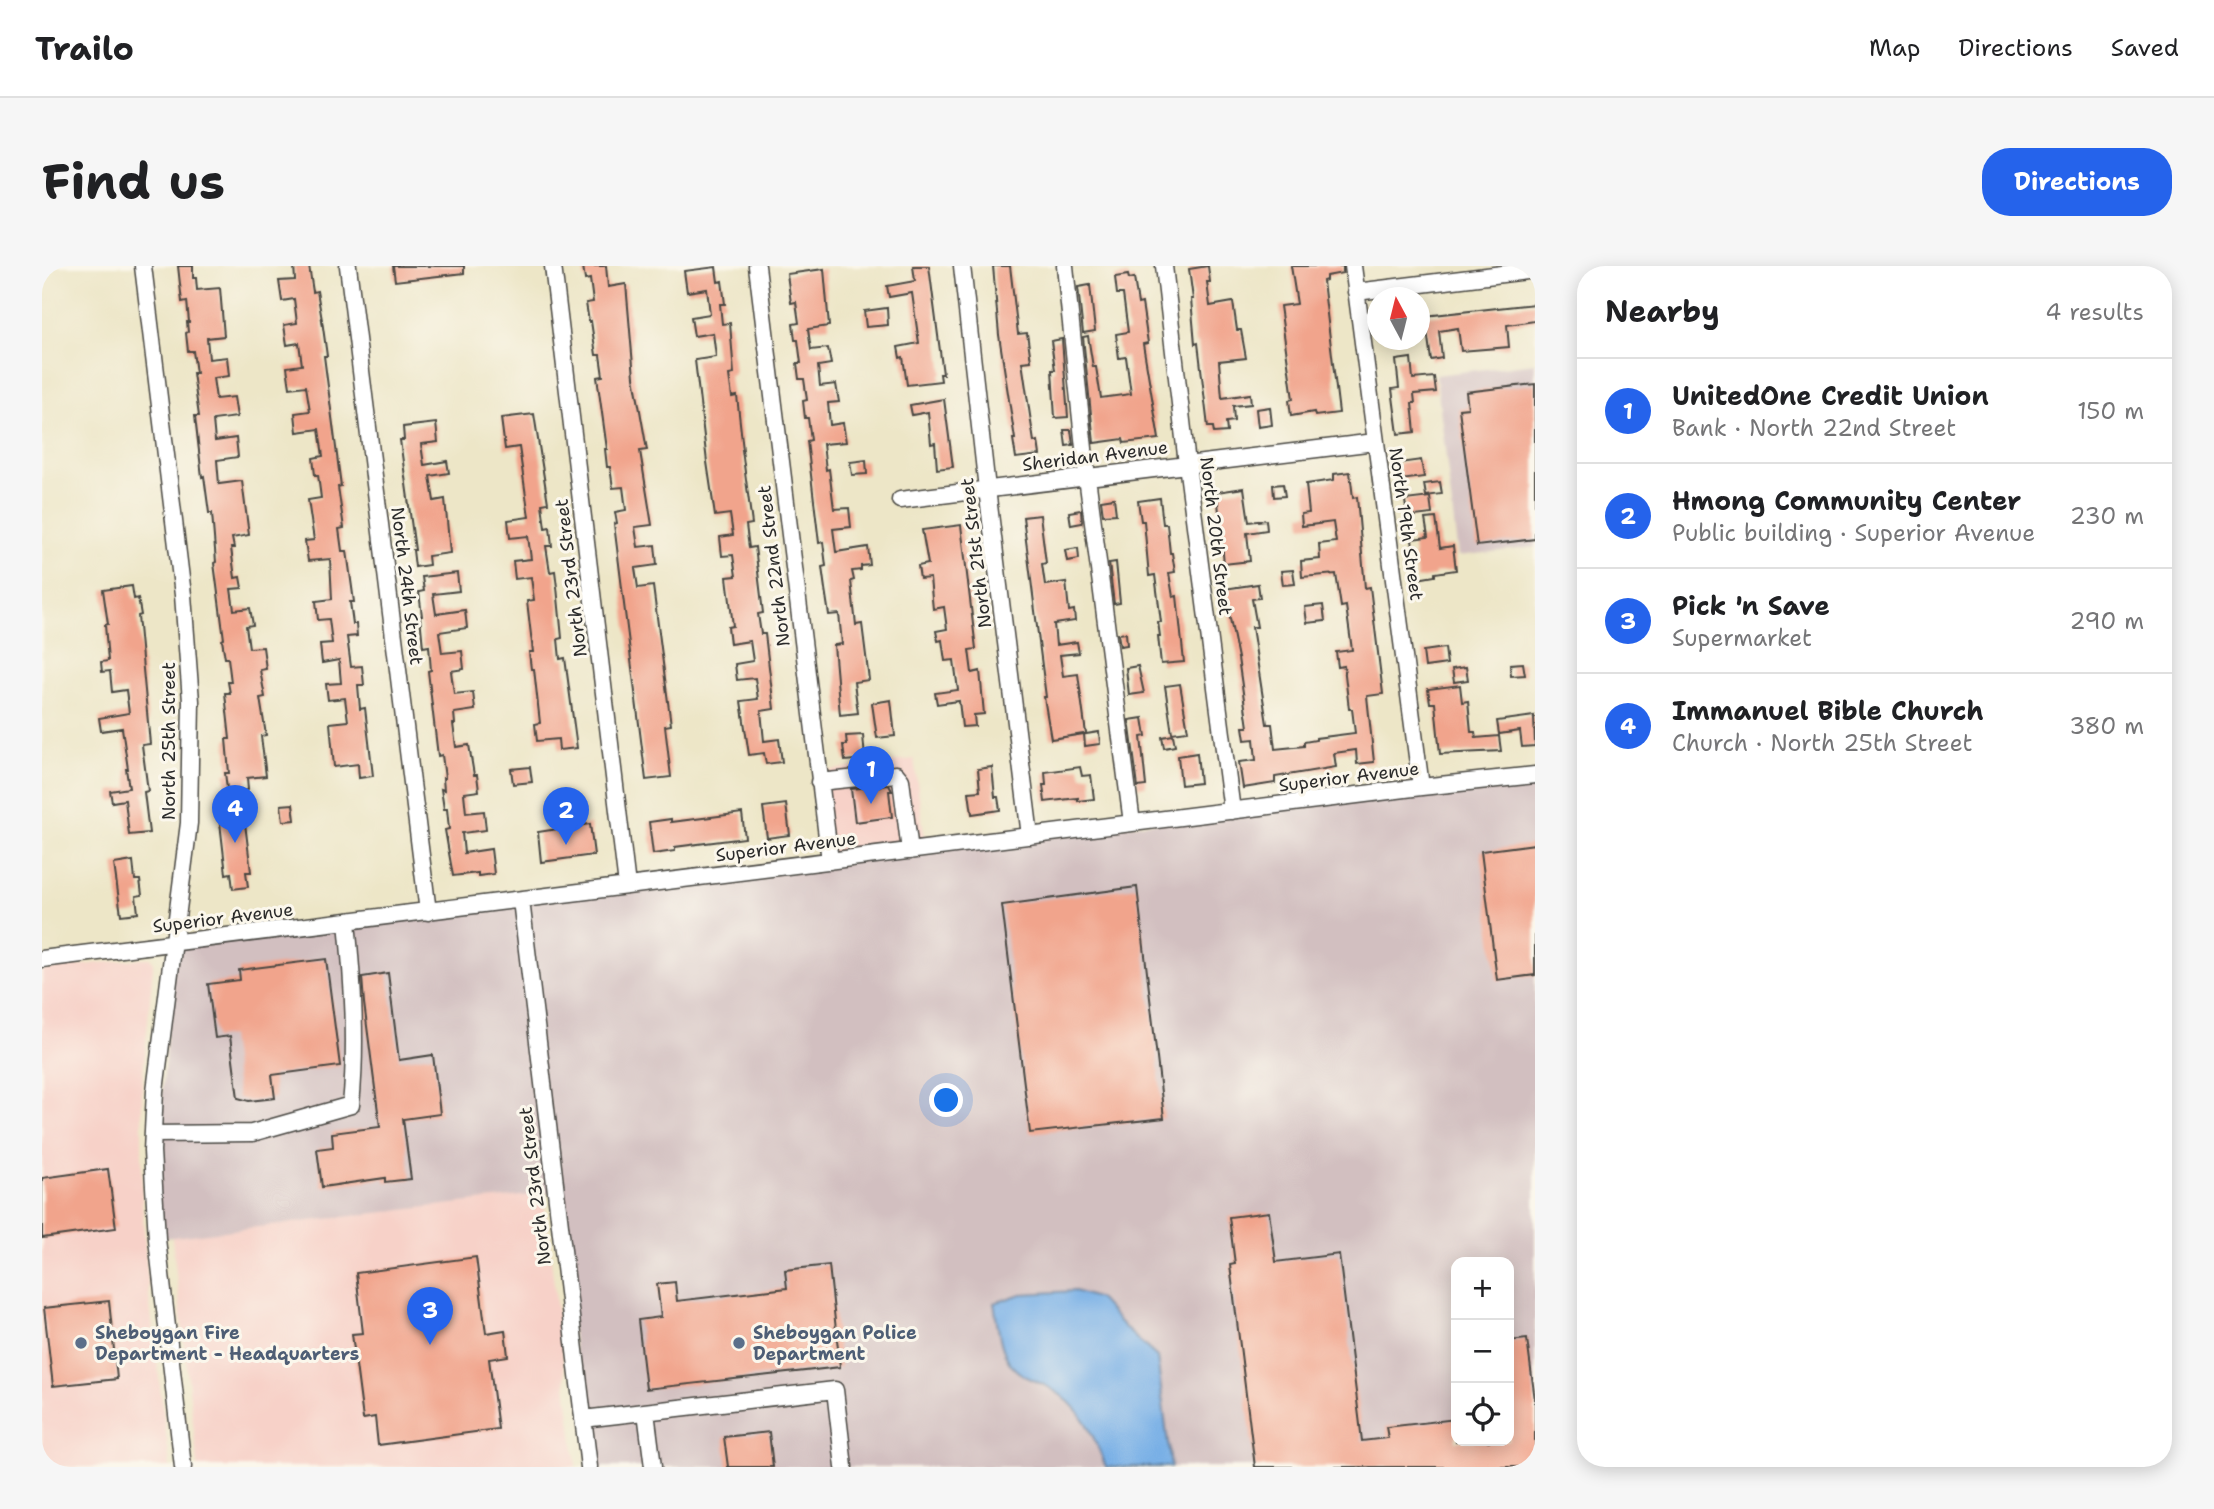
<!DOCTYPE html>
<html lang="en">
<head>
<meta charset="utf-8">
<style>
	:root { --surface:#fff; --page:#f6f6f6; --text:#202124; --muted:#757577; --line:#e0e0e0; --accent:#2563eb }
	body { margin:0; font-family:"Shantell Sans",sans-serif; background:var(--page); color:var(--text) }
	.controls { position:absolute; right:21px; bottom:21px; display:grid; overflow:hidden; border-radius:14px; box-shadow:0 4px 18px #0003 }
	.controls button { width:63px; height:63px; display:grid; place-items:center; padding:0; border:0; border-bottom:2px solid var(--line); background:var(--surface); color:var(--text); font:35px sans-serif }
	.compass { position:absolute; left:1325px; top:21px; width:63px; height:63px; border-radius:50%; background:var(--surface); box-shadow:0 4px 18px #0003; rotate:353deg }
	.you { position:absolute; left:905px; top:835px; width:24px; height:24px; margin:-18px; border:5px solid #fff; border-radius:50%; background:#1a73e8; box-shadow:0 0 0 10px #1a73e833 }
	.badge { display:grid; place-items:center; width:46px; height:46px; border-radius:50%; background:var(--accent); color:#fff; font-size:23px; font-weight:700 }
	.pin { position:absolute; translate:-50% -58px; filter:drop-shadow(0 2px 4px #0008) }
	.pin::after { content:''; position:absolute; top:37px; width:24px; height:21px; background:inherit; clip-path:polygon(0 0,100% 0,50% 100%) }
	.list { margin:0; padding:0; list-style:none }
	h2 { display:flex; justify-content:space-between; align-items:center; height:91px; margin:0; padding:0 28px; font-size:30px }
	h2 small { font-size:23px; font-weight:400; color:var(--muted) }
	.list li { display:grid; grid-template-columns:46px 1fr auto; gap:21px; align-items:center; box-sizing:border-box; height:105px; padding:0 28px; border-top:2px solid var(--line) }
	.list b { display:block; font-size:26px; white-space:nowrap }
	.list p { margin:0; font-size:23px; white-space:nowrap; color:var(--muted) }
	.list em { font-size:23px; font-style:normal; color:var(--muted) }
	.icon { flex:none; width:38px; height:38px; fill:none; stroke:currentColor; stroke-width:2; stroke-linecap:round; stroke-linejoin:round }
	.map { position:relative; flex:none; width:1493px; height:1201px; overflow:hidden; border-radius:28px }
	header { display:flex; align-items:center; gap:42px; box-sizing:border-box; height:98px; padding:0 35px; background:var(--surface); border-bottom:2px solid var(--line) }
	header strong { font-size:33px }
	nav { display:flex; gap:38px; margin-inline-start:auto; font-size:24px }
	.intro { display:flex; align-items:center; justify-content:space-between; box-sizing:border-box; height:168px; padding:0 42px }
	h1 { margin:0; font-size:49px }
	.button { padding:18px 32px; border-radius:28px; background:var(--accent); color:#fff; font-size:24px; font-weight:700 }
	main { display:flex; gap:42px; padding:0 42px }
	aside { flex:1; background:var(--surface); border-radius:28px; box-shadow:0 4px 18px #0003 }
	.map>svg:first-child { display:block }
</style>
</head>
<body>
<header>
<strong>Trailo</strong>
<nav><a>Map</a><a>Directions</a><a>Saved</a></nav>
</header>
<div class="intro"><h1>Find us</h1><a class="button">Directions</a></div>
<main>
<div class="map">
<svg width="1493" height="1201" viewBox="0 0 1493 1201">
	<rect width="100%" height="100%" fill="#fbf7ec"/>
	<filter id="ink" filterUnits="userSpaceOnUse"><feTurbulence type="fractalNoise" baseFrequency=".0143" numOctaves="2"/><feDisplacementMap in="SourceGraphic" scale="14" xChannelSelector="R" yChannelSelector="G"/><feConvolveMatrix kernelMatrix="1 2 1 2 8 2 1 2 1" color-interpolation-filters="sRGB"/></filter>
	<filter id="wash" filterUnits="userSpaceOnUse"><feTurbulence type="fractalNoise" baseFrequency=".00686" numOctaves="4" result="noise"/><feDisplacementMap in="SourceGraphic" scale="28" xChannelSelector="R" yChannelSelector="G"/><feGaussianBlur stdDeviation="1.57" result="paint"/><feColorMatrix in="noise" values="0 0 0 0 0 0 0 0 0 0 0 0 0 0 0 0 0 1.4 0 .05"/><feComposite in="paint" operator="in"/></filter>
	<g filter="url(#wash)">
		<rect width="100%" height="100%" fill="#ede6c7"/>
		<!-- built -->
		<path fill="#f7d1c8" d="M872,493L884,583L788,595L776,506Z
			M101,692H108L111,696V701L100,818V938L107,1031L128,1201H0V704Z
			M501,927L534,1201H156L130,971Z"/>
		<!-- industrial -->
		<path fill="#d2bfc0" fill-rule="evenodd" d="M1493,97V281L1416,290L1394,109Z
			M1493,509V1201H547L513,926L115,973L112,934L132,678ZM1414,996H1467V1175H1414Z"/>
		<!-- water -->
		<path fill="#77afe6" stroke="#516d88" stroke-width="2" d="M1033,1025L1057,1033L1085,1064L1115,1091L1129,1201H1064C1051,1168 1040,1140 1008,1122C998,1116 983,1112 974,1104C957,1089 956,1058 952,1037L979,1028Z"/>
		<g id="blocks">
			<!-- building -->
			<path fill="#f1a48c" d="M136,0H151V12H154L155,24L178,22L182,70L165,72L167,93L185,91L187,110L171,112L174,133L192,131L195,151L171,154L173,175L194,172L196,191L175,194L177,218L200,215L207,269L190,272L192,282H189L193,312L198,311L200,322L189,323L192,344L208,342L211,359L204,360L207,382L221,381L224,403L218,404L223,431L218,432L224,469L219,470L224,510L205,512L206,524L199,525L209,606H204L206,621L191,623L189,607L184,608L177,548L188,546L183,507H187L184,473H188L183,427H188L186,416H189L186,392H183L180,374L182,373L172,297L174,296L170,247H167L162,210L160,211L153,150H157L151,107H154L151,85H146L144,67L146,66L145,56H147L145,35L140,36Z
				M252,0H267L271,26L275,25L280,54L285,90H282L299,220L296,221L302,262L297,263L300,285H305L312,336H308L311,358H314L315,370L305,371L309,401L320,400L322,419H316L318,443L323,442L331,510L317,512L316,498L292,501L288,457L306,455L303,432L286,434L284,418L299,417L297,394L280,397L278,378L290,377L287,353L276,354L274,335L290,333L288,293L266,295L263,275L272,274L266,234L279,232L276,209H273L271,192L281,190L277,163L255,166L253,147L268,145L264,120L248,122L245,101L260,99L257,77L245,79L242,59L255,57L252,33L240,35L237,15L253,14Z
				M351,0H422V7L353,15Z
				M541,0H564L566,21L584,18L592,111L605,184L598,185L610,259L593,261L596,281L613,279L615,299L593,302L596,322L611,320L629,459L623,460L629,511L604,514L572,258L575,257L573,246L584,244L581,221L571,222L568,201H565L563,183H565L555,111L561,110L558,89H554L549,55L547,56L544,37L551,36L548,13L543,14Z
				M871,0H887L901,108H898L899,115L865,119L861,91L858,92L856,81L877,77L870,27L847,31L845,20L873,15Z
				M951,0H968L976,68L985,67L989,95L980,96L992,176L996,175L998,189L974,192L971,173H973L957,69Z
				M1166,0L1168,16H1165L1168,40L1191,36L1195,64H1199L1204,92L1177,95L1180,132L1208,128L1209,138L1191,140L1192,155L1184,156L1185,166L1172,167L1171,161H1166L1156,77L1153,78L1149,33H1151L1147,3Z
				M1249,0H1301V7L1284,10V14L1281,15L1297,147L1273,150L1272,146L1249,150L1247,134L1251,133L1238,40L1255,38Z
				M674,1L676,16L680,15L683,38H678L680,58L688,57L692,108L687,109L690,131L695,130L701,184H700L710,258L704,259L707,282L713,281L721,347L716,348L719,368H723L732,443L719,445L722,475L737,473L740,496L724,498L722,487L707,489L699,435L716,433L713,412L695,414L693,398L711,395L708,375L688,378L686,361L691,360L685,311L694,310L691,289L680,290L678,271L691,269L688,248L673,250L665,196L653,94L674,91L671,67L652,70L649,51L668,48L665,23L645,26L642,5Z
				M782,3L787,60L766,63L769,84L786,82L789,98L776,100L778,120L794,118L797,136L786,137L788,159L801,157L804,176L781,178L784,204L787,203L792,243L807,242L809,261L791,263L794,286L826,281L828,299L819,300V304L810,305L812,314L809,315L814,359L820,358L827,414L812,416L816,447L798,449L792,379L800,378L797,348L787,349L783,323L780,301L784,300L781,276L777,277L765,175L769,174L766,152H763L761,135L765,134L762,113H757L755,97H759L756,74H753L751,58L757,57L754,36L749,37L745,8Z
				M1086,9L1087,13L1092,12L1096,38L1100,37L1106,77L1101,78L1117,173L1082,177L1081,173L1052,177L1041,71L1046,70L1051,101H1054L1059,132L1089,128L1084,91L1077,92L1074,68L1086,66L1081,28H1075L1073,11Z
				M1048,19L1053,65L1041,67L1036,21Z
				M1493,38V55L1465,59L1467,81L1419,85L1416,62L1397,65L1400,92L1389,94L1383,50Z
				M845,42L846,59L824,61L822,45Z
				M1020,73L1026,151L1013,152L1010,104H1013L1009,75Z
				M1369,92L1371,113L1392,111L1394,126L1372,128L1373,137H1370L1373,166L1356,168L1350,123L1357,122L1354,94Z
				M1493,118V273L1435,280L1417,143L1426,142L1424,126Z
				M902,133L911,201L895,203L893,177L889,178L886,146L870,149L868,139Z
				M1228,141L1230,159L1216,161L1214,143Z
				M492,148L506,237L500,238L503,262L508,261L510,280H504L508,306L513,305L515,321L520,372L516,373L518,393L523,392L535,482L517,484L516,473L495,475L493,458L498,457L492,403H489L487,386H491L485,335L492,334L489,311L473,313L471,295L489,293L486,270L468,272L466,254L487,251L477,181L463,183L459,152Z
				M394,157L396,176L379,178L382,199L405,195L407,207L388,210L392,235L403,233L408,287L386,290L387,299L373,301L371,284H373L358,174H362L361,161Z
				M1022,164H1029L1031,179L1024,180Z
				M824,194L825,208L810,209L808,196Z
				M1379,194L1382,211L1359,214L1357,197Z
				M1308,206L1311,232L1315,231L1323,322L1328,321L1341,428L1325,430L1332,496L1315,498L1314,484L1292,487L1294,501L1233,511V517L1201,522L1197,496L1214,494L1212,473L1203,474L1201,461H1206L1196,392L1182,323L1216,318L1218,332L1210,333L1215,361H1210L1225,458H1230L1233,483L1262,480V476L1274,474V472L1313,467L1310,443H1307L1302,400L1296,401L1294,386L1310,384L1304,340L1299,341L1294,308L1260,311L1259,295L1278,293L1277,278L1294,276L1291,256L1260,260L1259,248L1267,247L1264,218L1292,214V208Z
				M1398,216L1400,228L1384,230L1382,218Z
				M1241,218L1243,230L1232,231L1231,219Z
				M1202,222L1207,256L1224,254L1225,264L1205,267L1208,295L1182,298L1175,226Z
				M1388,231L1390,248L1365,251L1363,234Z
				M1072,232L1074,248L1061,249L1059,234Z
				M1118,232L1121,258H1125L1128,287H1130L1133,306L1127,307L1131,331L1135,330L1142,396L1119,398L1116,370H1118L1116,356H1119L1113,309L1107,310L1102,255H1099L1096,235Z
				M1039,244L1040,257L1029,259L1027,246Z
				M998,249L1004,297L1000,298L1003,319L1024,316L1027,345L1032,344L1033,355L1012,358L1014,379L1035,376L1037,387L1018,389L1021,410L1036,408L1044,468L1057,466L1058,478L1043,480L1042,468L1009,473L1002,431H1004L981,251Z
				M1394,252L1398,282L1411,280L1414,304L1393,307V310L1375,313L1370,273L1386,271L1383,253Z
				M919,259L934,383L927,384L930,407L938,405L942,448L932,449L933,460L920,461L917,435L895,438L893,427L916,424L912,394L903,395L900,374L896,375L894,365L905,363L902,341L891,343L888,312L878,313L876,300L886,298L880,264Z
				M1036,282L1037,293L1025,295L1023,284Z
				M1074,296L1078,337L1072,338L1067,297Z
				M1251,304L1253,318L1241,319L1239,305Z
				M415,307L417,325L391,328L394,348L423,344L425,362L397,366L400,387L420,385L422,403L409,405L412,428L431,426L433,444L412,447L413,458H411L414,481L427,479L432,509H435L437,525L422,527L424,547L442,545L444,564L420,567L422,587L449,583L452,608L436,610V607L411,610L403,564L407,563L405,543H402L399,523L402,524L401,512H403L400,489L396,490L386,405L389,404L387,380L381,381L378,350H380L377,326L382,325L380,311Z
				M90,320L92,333L96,332L99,349L96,350L108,478L100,479L106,525L102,526L107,567L87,569L83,534L70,536L68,525L87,522L84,503H86L80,462L59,465L57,452L87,447L84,424L70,426L68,405L60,406L59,396L66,395L63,359L66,358L61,324Z
				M1281,339L1283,355L1265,357L1263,341Z
				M1084,367L1085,379L1078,380L1076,368Z
				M1403,382L1405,398L1383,401L1381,385Z
				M1481,397L1483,409L1469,410L1468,398Z
				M1096,400L1102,427L1087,429L1084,402Z
				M1424,401L1426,414L1412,416L1410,403Z
				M1138,418L1146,465L1130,467L1123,420Z
				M1418,419L1420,436L1426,435L1429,466H1433L1434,472L1457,470L1459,485L1398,488L1393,437H1388L1386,423Z
				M849,434L853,470L835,472L830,437Z
				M1492,450L1493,480L1480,481L1478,465L1457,468L1455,455Z
				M1101,452L1104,470L1099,471L1104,520L1096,521L1087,454Z
				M821,469L823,493L803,495L801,479H805L804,470Z
				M1131,469L1133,480L1122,482L1120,471Z
				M1155,487L1158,517L1139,519L1136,490Z
				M488,501L490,516L471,518L469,503Z
				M950,501L953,531H956L958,544L930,548L927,526L938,525L936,503Z
				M1038,501L1040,510L1049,509L1052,533L1036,535V532L1003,536L1001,519H1004L1003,506Z
				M847,519L850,525H847L850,551L813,556L809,523Z
				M251,538L253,554L241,555L239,539Z
				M744,538L748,569L725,572L721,541Z
				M700,547L703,572L633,581V585L611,588L607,556L629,553V556Z
				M548,558L552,589L499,596L496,566Z
				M1493,578V709L1455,714L1439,585Z
				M91,595L93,614H98L100,629L94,630L96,647L79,649L72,598Z
				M1095,621L1122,852L988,867L960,639Z
				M284,693L298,800L230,809L233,832L207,835L196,832L188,770L173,772L166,718L198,714L197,704Z
				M346,707L357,794L391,789L398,848L361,853L369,913L343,916V912L280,921L275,883L291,881L290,867L338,861L322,737L320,711Z
				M66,903L74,962L0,972V912Z
				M1227,946L1234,996L1297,988L1320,1175L1346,1172L1344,1161L1414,1153V1175H1467V1075L1485,1073L1493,1134V1201H1213L1188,999L1193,998L1187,951Z
				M434,991L444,1067L463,1064L466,1090L447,1093L456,1163L336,1179L333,1151L321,1153L310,1068L321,1067L314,1007Z
				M787,999L798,1101L604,1123L596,1054L619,1051L615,1018L633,1016L635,1035L745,1022L743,1004Z
				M67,1035L75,1113L11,1120L2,1042Z
				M727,1166L731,1201H686L682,1171Z"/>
		</g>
	</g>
	<g filter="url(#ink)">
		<use href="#blocks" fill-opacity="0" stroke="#484742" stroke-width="2"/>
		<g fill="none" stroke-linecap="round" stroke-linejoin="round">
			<defs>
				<path id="minor" d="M101,0L141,329L149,435L147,557L113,825L110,885L115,973L141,1201
					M306,0L386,646
					M511,0L585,620
					M715,0L788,595
					M920,0L945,223L988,570
					M1023,0L1045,211L1090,557
					M1122,0L1145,198L1190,545
					M1311,0L1379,521
					M1314,26L1493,4
					M858,234L1333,176
					M777,516L854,508L859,514L868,585
					M479,634L547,1201
					M0,693L1379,521L1493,509
					M111,868L210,867L309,839C315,778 311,716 305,656
					M604,1146L611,1201
					M541,1153L793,1124L802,1201"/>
			</defs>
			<!-- minor casing -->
			<use href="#minor" stroke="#484742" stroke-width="19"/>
			<!-- minor -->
			<use href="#minor" stroke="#fff" stroke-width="16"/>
		</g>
	</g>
	<!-- markers -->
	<g fill="#5c6f8a" stroke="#fbf7ec" stroke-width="2.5">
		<circle cx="39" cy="1077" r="7"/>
		<circle cx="697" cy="1077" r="7"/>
	</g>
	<g text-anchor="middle" stroke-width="6" stroke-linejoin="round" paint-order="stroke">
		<!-- street labels -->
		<g font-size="18" fill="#2b2b2b" stroke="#fbf7ec">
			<text transform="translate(1053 190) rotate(-7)" y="6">Sheridan Avenue</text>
			<text transform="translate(1364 258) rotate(82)" y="6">North 19th Street</text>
			<text transform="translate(1174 270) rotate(83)" y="6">North 20th Street</text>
			<text transform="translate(934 287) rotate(-97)" y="6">North 21st Street</text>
			<text transform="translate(732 300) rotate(-97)" y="6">North 22nd Street</text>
			<text transform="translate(529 312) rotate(-97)" y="6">North 23rd Street</text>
			<text transform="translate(365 320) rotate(83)" y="6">North 24th Street</text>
			<text transform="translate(127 475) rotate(-90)" y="6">North 25th Street</text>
			<text transform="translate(1307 511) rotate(-7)" y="6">Superior Avenue</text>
			<text transform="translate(744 581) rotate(-7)" y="6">Superior Avenue</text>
			<text transform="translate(181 652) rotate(-7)" y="6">Superior Avenue</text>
			<text transform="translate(493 920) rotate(-97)" y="6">North 23rd Street</text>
		</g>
		<!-- service labels -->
		<g font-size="18" font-weight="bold" fill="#4e5e75" stroke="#fbf7ec" text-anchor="start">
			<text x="53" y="1073">Sheboygan Fire<tspan x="53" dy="21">Department - Headquarters</tspan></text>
			<text x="711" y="1073">Sheboygan Police<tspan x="711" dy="21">Department</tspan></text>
		</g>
	</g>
</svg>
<div class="controls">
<button>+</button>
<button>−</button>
<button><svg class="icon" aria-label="locate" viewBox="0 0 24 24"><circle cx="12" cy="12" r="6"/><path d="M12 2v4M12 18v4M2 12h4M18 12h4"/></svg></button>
</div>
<svg class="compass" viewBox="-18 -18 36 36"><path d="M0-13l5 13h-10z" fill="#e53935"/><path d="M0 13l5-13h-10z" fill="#757577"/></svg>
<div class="you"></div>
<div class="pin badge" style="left:829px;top:538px">1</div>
<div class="pin badge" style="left:524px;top:579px">2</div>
<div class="pin badge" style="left:388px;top:1079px">3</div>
<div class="pin badge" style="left:193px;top:577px">4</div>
</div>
<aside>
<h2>Nearby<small>4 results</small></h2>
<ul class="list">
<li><span class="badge">1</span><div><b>UnitedOne Credit Union</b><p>Bank · North 22nd Street</p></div><em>150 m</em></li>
<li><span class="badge">2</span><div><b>Hmong Community Center</b><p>Public building · Superior Avenue</p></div><em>230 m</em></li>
<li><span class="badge">3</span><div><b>Pick 'n Save</b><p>Supermarket</p></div><em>290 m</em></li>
<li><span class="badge">4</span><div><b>Immanuel Bible Church</b><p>Church · North 25th Street</p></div><em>380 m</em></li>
</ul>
</aside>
</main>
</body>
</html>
